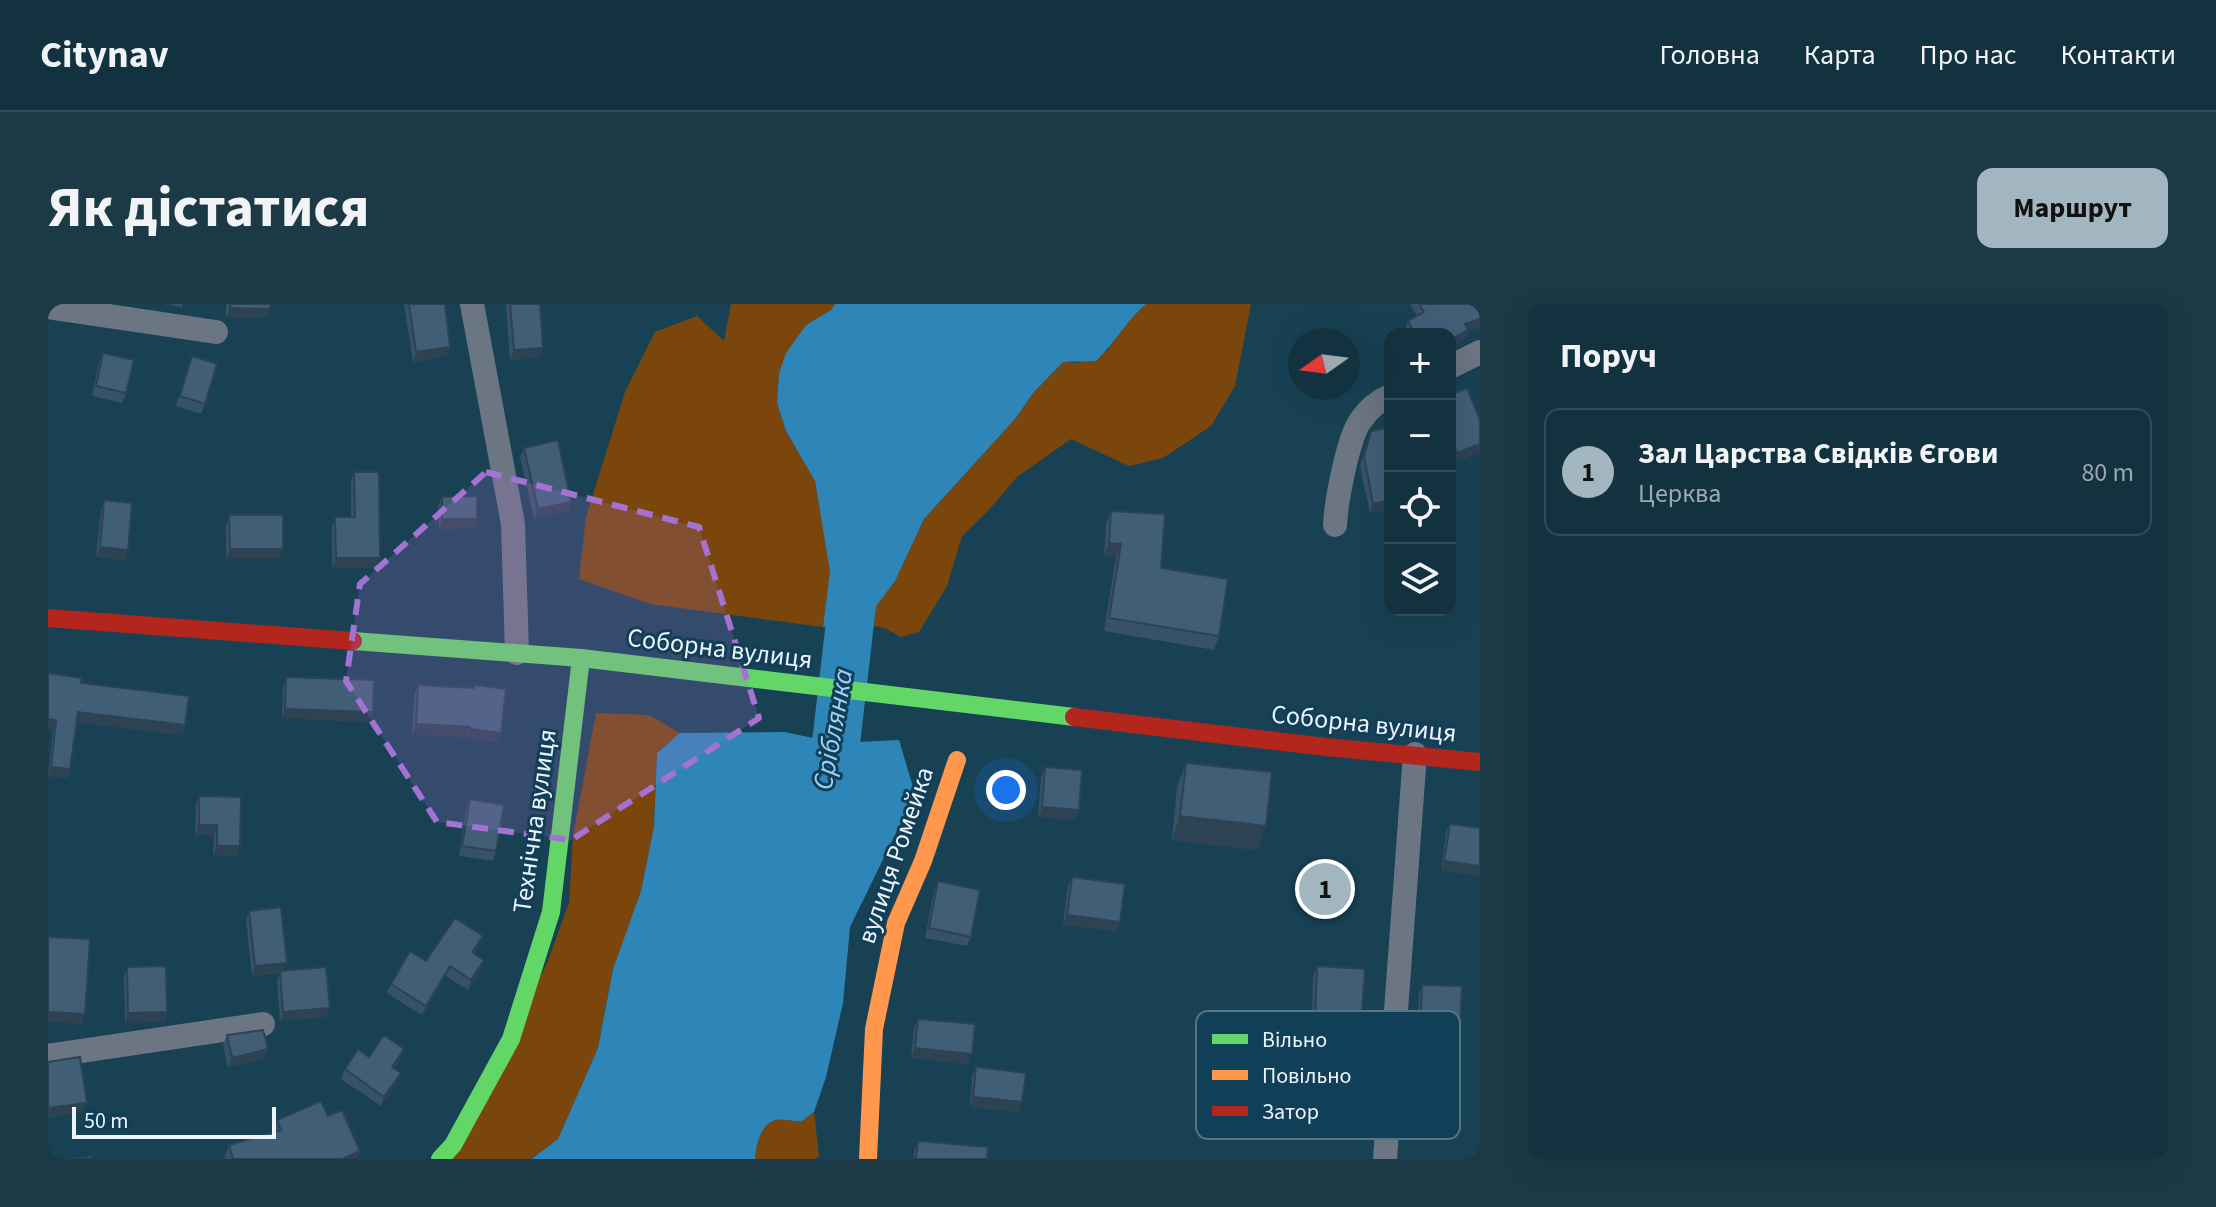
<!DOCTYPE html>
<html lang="uk">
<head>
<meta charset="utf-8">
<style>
	:root { --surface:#12323f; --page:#1b3a46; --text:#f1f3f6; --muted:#9caab0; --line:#314d59; --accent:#a2b6bf }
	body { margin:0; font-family:"Source Sans 3",sans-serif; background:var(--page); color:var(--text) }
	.controls { position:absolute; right:24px; top:24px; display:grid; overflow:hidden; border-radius:16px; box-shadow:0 8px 32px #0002 }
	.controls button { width:72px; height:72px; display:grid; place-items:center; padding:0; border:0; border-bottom:2px solid var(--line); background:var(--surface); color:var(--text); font:40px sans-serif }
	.compass { position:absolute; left:1240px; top:24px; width:72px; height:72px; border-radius:50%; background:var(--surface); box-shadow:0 8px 32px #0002; rotate:256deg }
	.scale { position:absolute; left:24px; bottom:20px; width:204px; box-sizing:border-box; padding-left:8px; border:4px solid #ecf4f9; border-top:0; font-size:22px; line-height:28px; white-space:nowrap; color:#ecf4f9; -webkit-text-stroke:6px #123f58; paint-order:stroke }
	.you { position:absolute; left:958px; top:486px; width:28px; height:28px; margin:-20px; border:6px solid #fff; border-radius:50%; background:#1a73e8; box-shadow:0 0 0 12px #1a73e833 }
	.badge { display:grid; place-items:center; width:52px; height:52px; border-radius:50%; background:var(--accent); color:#111; font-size:26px; font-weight:700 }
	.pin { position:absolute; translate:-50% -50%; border:4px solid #fff; box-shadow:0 2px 8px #0006 }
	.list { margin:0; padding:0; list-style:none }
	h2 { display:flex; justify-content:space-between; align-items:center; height:104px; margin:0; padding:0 32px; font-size:34px }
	h2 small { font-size:26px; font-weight:400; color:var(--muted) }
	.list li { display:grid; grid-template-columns:52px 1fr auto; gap:24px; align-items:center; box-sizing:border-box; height:128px; margin:0 16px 16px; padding:0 16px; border:2px solid var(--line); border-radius:16px }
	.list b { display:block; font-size:30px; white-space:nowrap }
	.list p { margin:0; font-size:26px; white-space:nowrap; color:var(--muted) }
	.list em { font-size:26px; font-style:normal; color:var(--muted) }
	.icon { flex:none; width:44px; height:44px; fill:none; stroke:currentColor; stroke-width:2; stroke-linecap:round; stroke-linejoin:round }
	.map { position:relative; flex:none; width:1432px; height:855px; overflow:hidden; border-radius:16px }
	header { display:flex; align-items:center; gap:48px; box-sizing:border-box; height:112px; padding:0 40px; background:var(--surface); border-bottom:2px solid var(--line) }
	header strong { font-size:38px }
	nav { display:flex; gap:44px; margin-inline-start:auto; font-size:28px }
	.intro { display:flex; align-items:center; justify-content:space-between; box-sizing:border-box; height:192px; padding:0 48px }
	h1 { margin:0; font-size:56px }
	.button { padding:20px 36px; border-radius:16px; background:var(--accent); color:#111; font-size:28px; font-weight:700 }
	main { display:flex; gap:48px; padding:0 48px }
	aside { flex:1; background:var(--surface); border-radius:16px; box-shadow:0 8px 32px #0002 }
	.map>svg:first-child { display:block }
</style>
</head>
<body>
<header>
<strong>Citynav</strong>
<nav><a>Головна</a><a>Карта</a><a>Про нас</a><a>Контакти</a></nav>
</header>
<div class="intro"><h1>Як дістатися</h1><a class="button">Маршрут</a></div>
<main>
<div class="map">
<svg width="1432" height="855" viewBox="0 0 1432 855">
	<rect width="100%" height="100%" fill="#184254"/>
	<!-- green -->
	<path fill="#7b460b" d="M683,0H787L783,6L758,21L731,69L729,99L738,127L767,177L783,267L775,323L602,300L531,275L538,213L577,88L607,28L649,12L676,37Z
		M1098,0H1203L1187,82L1163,122L1115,154L1081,162L1023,135L969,173L939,208L914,232L899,282L871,328L853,333L837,324L815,320L847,277L876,215L967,115L986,88L1015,58L1030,59L1059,47L1081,15Z
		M548,409L601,411L632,429L609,449L606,522L593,587L564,669L550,744L510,835L482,855H401L499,659L521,599L525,532Z
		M766,808L771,851L768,855H707C708,843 712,819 727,816C735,814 745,818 754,817Z"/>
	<!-- water -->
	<path fill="#2d86b7" d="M787,0H1098C1078,17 1067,39 1048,57L1015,58L986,88L967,115L876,215L847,277L815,320L775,323L782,267L767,177L738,127L729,99L731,69L738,49L758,21L783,6Z
		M737,428L788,439L851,436L867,490L802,623L795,699L778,773L766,808L754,817C745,818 735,814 728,816C712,819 708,843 707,855H483L510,835L550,744L565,665L593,587L606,522L609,449L632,429Z"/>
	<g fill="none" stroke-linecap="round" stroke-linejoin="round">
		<!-- river -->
		<path stroke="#2d86b7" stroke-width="48" d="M769,500L788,439L809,258"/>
		<!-- street -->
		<path stroke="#6c7582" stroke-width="24" d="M424,0L465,220L469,349
			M0,3L168,28
			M1402,63L1432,48
			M1287,221C1288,199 1300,133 1313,116C1321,104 1330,97 1342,92
			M0,752L215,720
			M1337,855L1367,450"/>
		<!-- fast -->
		<path stroke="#63d668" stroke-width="18" d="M305,337L533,354L1026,413
			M392,855L405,841L463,735L503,608L533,354"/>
		<!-- slow -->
		<path stroke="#ff974d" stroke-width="18" d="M820,855L826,725L848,619L875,557L909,456"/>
		<!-- jam -->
		<path stroke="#b3261e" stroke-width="18" d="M0,314L305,337
			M1026,413L1278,443L1432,458"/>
	</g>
	<!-- wall -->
	<path fill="#375266" d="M120,0H135L134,4Z
		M178,0H222V5L218,14H178Z
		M356,0H397L402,43L399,52L365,58Z
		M458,0H492L495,44L491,54L462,56Z
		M1362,0H1432V23L1420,28L1417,35L1402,44V30H1358L1356,27L1360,17L1369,12Z
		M55,49L78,89L74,99L44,92L51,58Z
		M140,62L157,100L153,110L128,102Z
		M1402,91L1432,116V148L1406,159L1402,150Z
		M1342,123V205L1322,209L1312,162L1323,127Z
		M476,144L523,198L520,207L486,215L472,153Z
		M306,168L328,264H284V223L287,213H303V177Z
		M394,193L429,215L426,224L391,225L390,202Z
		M56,196L77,256L48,253L53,206Z
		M1063,207L1171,332L1166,346L1056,327L1068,253L1056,252L1058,220Z
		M181,211L231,255H178V221Z
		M238,373L325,408L322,418L234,414L235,383Z
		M33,379L137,421L134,431L28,418L22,465L19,474L0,472L5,426L0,425Z
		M370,381L453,429L450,438L418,435V433L364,430L366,391Z
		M1138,459L1209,546L1124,536L1129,483Z
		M997,463L1027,516L990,513L993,473Z
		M151,492L192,542L188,552L165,551L166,531H147L148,501Z
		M422,495L448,547L445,557L411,552L418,505Z
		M1402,520L1432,524L1393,567L1398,529Z
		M1024,573L1072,618L1069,627L1015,621L1020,582Z
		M890,577L923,633L919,642L877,634L886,587Z
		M201,607L236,667L278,713L232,717L229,677L232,669L204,672L198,616Z
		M431,642L426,650L433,666L420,686L398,672L374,711L339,689L343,680L378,657Z
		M1269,662L1311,750L1321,778L1317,788L1262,785L1265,672Z
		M79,663L119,708L116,718L77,719L76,673Z
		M1374,681L1408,740L1369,738L1371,690Z
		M870,715L924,750L920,760L863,754L866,724Z
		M179,731L220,745L216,755L180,763L175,741Z
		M321,753L353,755L346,764L353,769L349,779L333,802L293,775L297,765Z
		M928,763L971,808L922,803L924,773Z
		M280,812L312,847L309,855H178L177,851L181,841L226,828L225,826L229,816Z
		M870,837L939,855H866V847Z"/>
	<!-- shaded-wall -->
	<path fill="#2d4253" d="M182,4L222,5L218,14H178Z
		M1432,15V23L1420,28L1417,35L1402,44V36L1417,20Z
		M402,43L399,52L365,58L368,48Z
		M495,44L491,54L462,56L466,46Z
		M1432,140V148L1406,159L1409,149Z
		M1342,196V205L1322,209L1325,200Z
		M523,198L520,207L486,215L490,205Z
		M394,215H429L426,224L391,225Z
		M1061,239L1073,240L1068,253L1056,252Z
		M52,243L80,246L77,256L48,253Z
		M182,245H235L231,255H178Z
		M288,254H332L328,264H284Z
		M237,405L325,408L322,418L234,414Z
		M30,408L137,421L134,431L26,418Z
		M0,415L8,416L5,426L0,425Z
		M368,420L422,423L418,433L364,430Z
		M422,425L453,429L450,438L418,435Z
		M3,463L22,465L19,474L0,472Z
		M994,503L1031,506L1027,516L990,513Z
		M1132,512L1218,522L1209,546L1124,536Z
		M151,521H169L166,531H147Z
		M169,542H192L188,552L165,551Z
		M1396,557L1432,562V572L1393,567Z
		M1019,611L1072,618L1069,627L1015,621Z
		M435,632L431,642L421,658L424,648Z
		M436,656L433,666L420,686L423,676Z
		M239,659L235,668L204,672L207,662Z
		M402,662L398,672L374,711L378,702Z
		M282,704L278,713L232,717L235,708Z
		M0,708L37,710L34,720L0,718Z
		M119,708L116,718L77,719L80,709Z
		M1372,728L1412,730L1408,740L1369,738Z
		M867,744L924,750L920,760L863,754Z
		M220,745L216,755L180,763L184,754Z
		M356,745L353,755L340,773L344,763Z
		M353,769L349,779L333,802L336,793Z
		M1265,775L1321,778L1317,788L1262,785Z
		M925,793L974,798L971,808L922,803Z
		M39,799L35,808L0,814V804Z
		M312,847L309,855H294Z"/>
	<!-- building -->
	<path fill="#405f77" stroke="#2d4253" stroke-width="2" d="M182,0H222V5L182,4Z
		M361,0H397L402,43L368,48Z
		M462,0H492L495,44L466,46Z
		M1371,0H1432V15L1417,20L1420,26L1402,36V30H1367L1360,17L1376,8Z
		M55,49L86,56L78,89L48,82Z
		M144,52L169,60L157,100L132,92Z
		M1419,84L1432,116V140L1409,149L1402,131V91Z
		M1342,123V196L1325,200L1316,152L1323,127Z
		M510,136L523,198L490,205L476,144Z
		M306,168H331L332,254H288L287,213H307Z
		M429,192V215H394V193Z
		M56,196L84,199L80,246L52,243Z
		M1063,207L1117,210L1113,264L1180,275L1171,332L1061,314L1073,240L1061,239Z
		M181,211H235V245H182Z
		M0,369L34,374L33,379L141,392L137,421L30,408L22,465L3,463L8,416L0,415Z
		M238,373L326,376L325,408L237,405Z
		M370,381L426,384L427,381L458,385L453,429L422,425V423L368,420Z
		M1138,459L1224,468L1218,522L1132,512Z
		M997,463L1034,466L1031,506L994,503Z
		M151,492L193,493L192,542H169V521H151Z
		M422,495L456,501L448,547L414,542Z
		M1402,520L1432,524V562L1396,557Z
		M1024,573L1077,580L1072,618L1019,611Z
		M890,577L932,586L923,633L881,624Z
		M233,603L239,659L207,662L201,607Z
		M407,614L435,632L424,648L436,656L423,676L402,662L378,702L343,680L362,647L378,657Z
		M0,633L42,635L37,710L0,708Z
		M118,662L119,708L80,709L79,663Z
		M1269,662L1317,665L1311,750L1322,751L1321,778L1265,775Z
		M278,663L282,704L235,708L232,667Z
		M1374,681L1414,682L1412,730L1372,728Z
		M870,715L927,720L924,750L867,744Z
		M215,726L220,745L184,754L179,731Z
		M336,731L356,745L344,763L353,769L336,793L297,765L310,745L321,753Z
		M32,753L39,799L0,804V758Z
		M928,763L978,769L974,798L925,793Z
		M273,797L280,812L294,806L312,847L294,855H185L181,841L233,826L229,816Z
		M870,837L940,843L939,855H868Z
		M44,852V855H26Z"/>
	<!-- marked area -->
	<path fill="#a372d3" fill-opacity="0.2" stroke="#a372d3" stroke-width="6" stroke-dasharray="16 10" stroke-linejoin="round" d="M438,168L651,223L711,414L523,536L389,518L298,377L312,280Z"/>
	<g text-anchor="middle" stroke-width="6" stroke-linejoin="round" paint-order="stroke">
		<!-- street labels -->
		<g font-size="26" fill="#ecf4f9" stroke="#123f58">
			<text transform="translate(672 344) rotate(7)" y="9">Соборна вулиця</text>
			<text transform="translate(1316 419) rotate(6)" y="9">Соборна вулиця</text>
			<text transform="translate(486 517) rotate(-82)" y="9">Технічна вулиця</text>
			<text transform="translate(847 551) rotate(-71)" y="9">вулиця Ромейка</text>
		</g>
		<!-- water labels -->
		<g font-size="28" font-style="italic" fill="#a0d2f3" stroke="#123f58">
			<text transform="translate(784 425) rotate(-80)" y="10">Сріблянка</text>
		</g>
	</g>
	<!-- legend -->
	<rect x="1148" y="707" width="264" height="128" rx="12" fill="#123f58" stroke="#537588" stroke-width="2"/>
	<rect x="1164" y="730" width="36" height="10" fill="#63d668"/>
	<rect x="1164" y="766" width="36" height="10" fill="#ff974d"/>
	<rect x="1164" y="802" width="36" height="10" fill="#b3261e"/>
	<g font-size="22" fill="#ecf4f9">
		<text x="1214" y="743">Вільно</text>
		<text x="1214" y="779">Повільно</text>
		<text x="1214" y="815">Затор</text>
	</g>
</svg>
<div class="controls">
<button>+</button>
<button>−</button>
<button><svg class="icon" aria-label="locate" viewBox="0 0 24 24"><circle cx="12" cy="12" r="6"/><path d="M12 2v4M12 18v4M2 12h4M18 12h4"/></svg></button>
<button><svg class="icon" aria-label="layers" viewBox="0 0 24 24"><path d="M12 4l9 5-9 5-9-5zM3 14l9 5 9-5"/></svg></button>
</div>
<svg class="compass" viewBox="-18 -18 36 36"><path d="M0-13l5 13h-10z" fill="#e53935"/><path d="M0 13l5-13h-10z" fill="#9caab0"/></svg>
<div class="scale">50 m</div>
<div class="you"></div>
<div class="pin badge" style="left:1277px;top:585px">1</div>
</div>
<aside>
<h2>Поруч<small></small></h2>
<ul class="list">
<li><span class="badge">1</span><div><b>Зал Царства Свідків Єгови</b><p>Церква</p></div><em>80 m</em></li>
</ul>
</aside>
</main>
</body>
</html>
